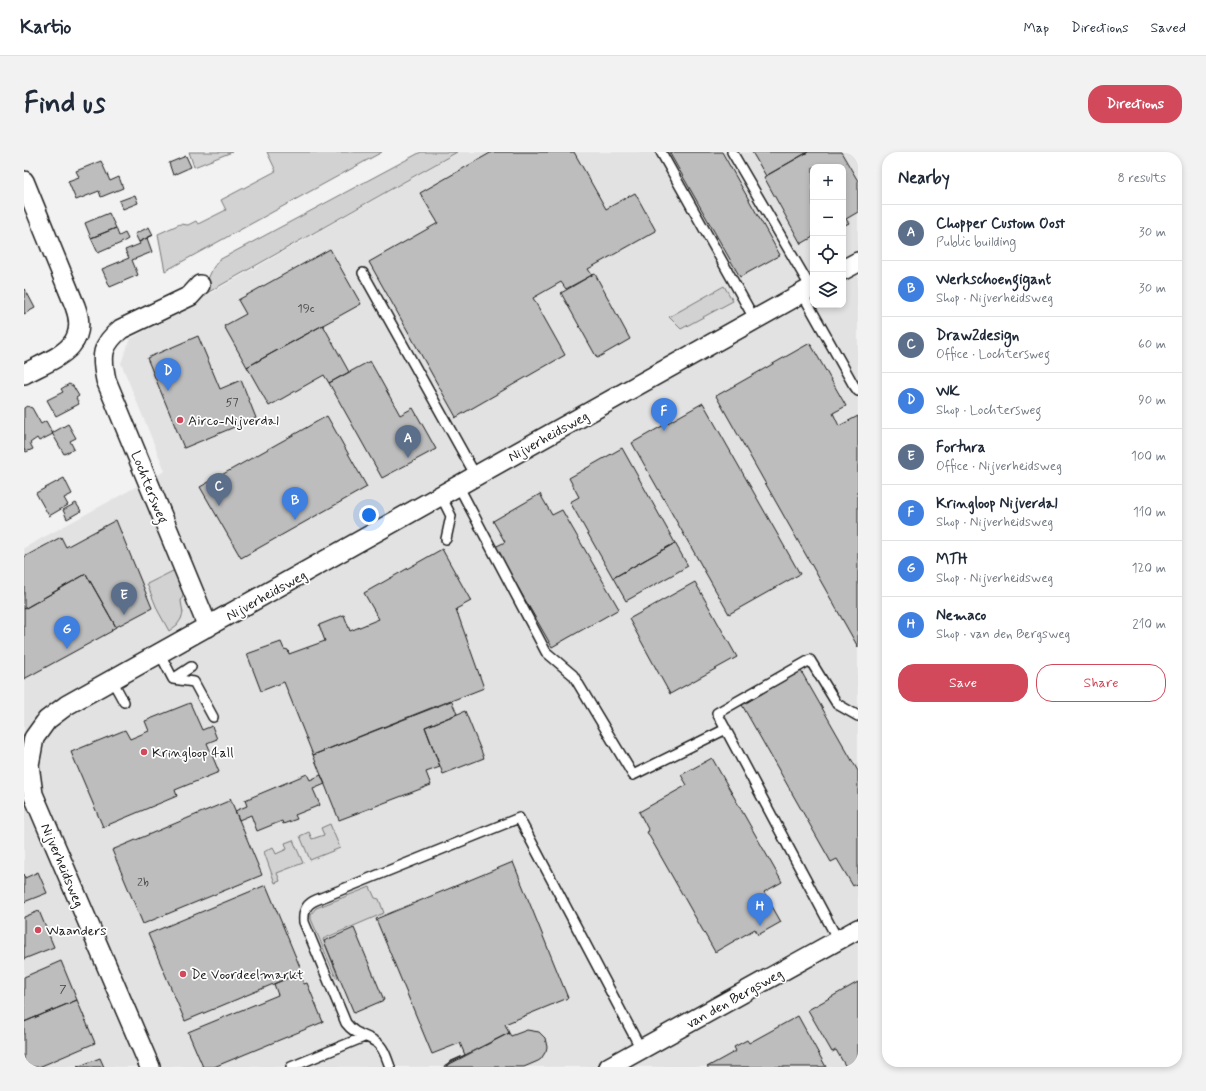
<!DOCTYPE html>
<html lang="en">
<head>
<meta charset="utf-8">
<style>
	:root { --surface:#fff; --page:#f2f2f3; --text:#1f2937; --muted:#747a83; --line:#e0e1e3; --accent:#d1495b }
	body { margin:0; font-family:Mynerve,sans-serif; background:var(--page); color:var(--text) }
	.controls { position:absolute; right:12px; top:12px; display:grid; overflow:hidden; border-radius:8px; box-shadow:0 2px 6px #0003 }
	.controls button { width:36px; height:36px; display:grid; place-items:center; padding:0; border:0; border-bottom:1px solid var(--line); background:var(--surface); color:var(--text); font:20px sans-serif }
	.you { position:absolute; left:345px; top:363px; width:14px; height:14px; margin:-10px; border:3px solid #fff; border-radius:50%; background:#1a73e8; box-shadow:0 0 0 6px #1a73e833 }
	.badge { display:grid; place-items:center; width:26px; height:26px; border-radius:50%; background:var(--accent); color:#fff; font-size:13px; font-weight:700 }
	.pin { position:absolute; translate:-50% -33px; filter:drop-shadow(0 1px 2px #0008) }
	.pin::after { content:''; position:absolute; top:21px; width:14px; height:12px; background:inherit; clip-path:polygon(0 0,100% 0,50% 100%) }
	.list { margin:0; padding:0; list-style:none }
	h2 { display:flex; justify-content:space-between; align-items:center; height:52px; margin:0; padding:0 16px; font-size:17px }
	h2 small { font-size:13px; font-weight:400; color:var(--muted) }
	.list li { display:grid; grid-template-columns:26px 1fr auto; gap:12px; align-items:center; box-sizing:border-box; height:56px; padding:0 16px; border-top:1px solid var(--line) }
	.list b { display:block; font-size:15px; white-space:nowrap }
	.list p { margin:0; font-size:13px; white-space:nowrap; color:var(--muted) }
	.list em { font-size:13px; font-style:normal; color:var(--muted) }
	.actions { display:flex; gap:8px; padding:12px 16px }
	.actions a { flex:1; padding:9px 0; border:1px solid var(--accent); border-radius:16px; text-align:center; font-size:14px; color:var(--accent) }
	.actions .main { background:var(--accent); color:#fff }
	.icon { flex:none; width:22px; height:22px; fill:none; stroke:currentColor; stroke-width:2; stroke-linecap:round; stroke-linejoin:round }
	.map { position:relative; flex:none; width:834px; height:915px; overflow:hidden; border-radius:16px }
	header { display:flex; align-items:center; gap:24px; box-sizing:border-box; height:56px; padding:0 20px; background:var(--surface); border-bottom:1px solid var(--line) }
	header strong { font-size:19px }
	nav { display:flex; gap:22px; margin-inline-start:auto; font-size:14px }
	.intro { display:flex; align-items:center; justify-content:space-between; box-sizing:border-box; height:96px; padding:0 24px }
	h1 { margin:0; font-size:28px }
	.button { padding:10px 18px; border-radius:16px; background:var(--accent); color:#fff; font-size:14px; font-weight:700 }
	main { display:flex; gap:24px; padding:0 24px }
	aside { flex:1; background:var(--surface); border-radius:16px; box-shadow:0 2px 6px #0003 }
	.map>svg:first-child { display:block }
</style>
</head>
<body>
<header>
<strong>Kartio</strong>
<nav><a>Map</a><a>Directions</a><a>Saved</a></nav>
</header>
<div class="intro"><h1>Find us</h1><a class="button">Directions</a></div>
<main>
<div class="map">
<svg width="834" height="915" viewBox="0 0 834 915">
	<rect width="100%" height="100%" fill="#f2f2f2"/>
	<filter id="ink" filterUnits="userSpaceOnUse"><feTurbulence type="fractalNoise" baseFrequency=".025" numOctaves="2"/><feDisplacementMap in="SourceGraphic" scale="8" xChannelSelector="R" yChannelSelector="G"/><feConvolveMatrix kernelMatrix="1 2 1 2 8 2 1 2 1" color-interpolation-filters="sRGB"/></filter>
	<g filter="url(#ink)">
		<!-- built -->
		<path fill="#e2e2e2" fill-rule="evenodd" d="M434,0H834V915H0V396L141,319L97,211L106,187ZM789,15H819V153H789Z"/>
		<!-- green -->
		<path fill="#d2d2d2" stroke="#777" d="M165,0H208L170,15Z
			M243,0H358L141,119L134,82L156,72L164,73L172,69L174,72L202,58L197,48L252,19Z
			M397,0H433L183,141L178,140L189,116L195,108Z
			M700,134L709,149L657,177L645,165Z
			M153,417L161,439L157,449L159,461L157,467L153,473L145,479L134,459L123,432Z
			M306,672L316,696L286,708L276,684L285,680L288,687L300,683L297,676Z
			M269,688L279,711L253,721L256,729L251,731L240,700L249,695L252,702L263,697L261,691Z
			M346,735L351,746L355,747L360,761L299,787L314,825L312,826L287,767V762L292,756Z"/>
		<!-- building -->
		<path fill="#bdbdbd" stroke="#1c1c1c" d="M468,0H550L582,57L611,41L632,79L564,117L568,123L542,137L537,130L509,146L541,203L431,266L432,265L345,110L414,71L396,41Z
			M645,0H698L756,103L716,125Z
			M728,0H784L742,24Z
			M784,0H817L834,29V60L822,67L825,71L819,74V15H789V85L777,92L740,25Z
			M162,4L167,15L149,23L145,11Z
			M77,9L86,29L95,25L99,36L77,45L75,39L52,48L44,29L55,25L52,19Z
			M111,43L114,51L99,57L95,49Z
			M85,61L92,76L67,86L61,71Z
			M125,75L129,83L115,90L111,82Z
			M92,76L95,84L101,81L104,87L97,91L74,101L67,86Z
			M129,83L123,86L128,100L108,108L114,123L86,135L78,117L105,106L101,98L116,92L115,90Z
			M306,97L337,152L223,215L200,174L222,162L214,148Z
			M571,122L606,187L573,206L537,141L568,123Z
			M1,137L11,156L0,162V138Z
			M299,173L325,220L305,231L300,223L245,254L223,215Z
			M174,184L196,237L217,228L232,266L160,296L123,206Z
			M786,191L822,254L809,261L815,274L834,264V495L692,244Z
			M346,209L376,263L389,256L412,297L358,326L305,231Z
			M45,232L49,234L55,244L52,246L55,252L32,264L23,248L39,240L37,237Z
			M679,251L776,422L705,462L608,291Z
			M3,254L8,256L17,272L22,269L29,282L15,289L13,286L6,291L9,297L2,300L0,297V256Z
			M303,264L343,335L217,406L176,335Z
			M44,272L52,286L46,289L50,297L40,302L28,281Z
			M598,296L651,391L589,426L546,350L555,345L545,326Z
			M40,326L48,342L40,346L44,353L25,364L12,341Z
			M516,342L528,363L538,358L595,457L528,495L471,395L481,390L469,369Z
			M52,351L57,359L43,367L39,358Z
			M92,368L128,456L92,475L62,422L0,457V405L37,385L42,395Z
			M651,391L664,414L602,449L589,426Z
			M418,397L447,449L432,457L460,536L289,603L260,530L237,539L223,502L257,490L260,497L264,498L265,502L301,489L295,473L320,463L326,479L355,467L340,441Z
			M62,422L92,475L87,478L88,479L0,527V457Z
			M671,430L713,505L646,542L605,467Z
			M777,519L834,619V731L829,734L813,707L807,710L718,553Z
			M427,548L433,562L401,575L416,615L402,620L407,633L315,668L289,603Z
			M166,551L178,578L188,574L193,587L183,591L195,620L151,638L153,644L79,675L47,600L101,578L106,587L125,579L121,569Z
			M441,559L460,606L419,622L401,575Z
			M688,606L758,730L740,740L757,770L734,783L731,777L691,800L623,680L625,679L615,660L663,633L657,623Z
			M283,622L286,628L297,623L301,632L289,637L296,653L271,663L273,667L259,672L258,669L233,679L227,663L215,668L211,659L223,654L221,648Z
			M206,646L238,723L119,772L88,698L207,648Z
			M489,710L544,846L481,872L485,881L422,914L425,910L441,903L436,891L408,902L352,767Z
			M14,720L23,741L0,750V722L1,726Z
			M242,733L278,820L161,869L124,782Z
			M15,759L30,795L0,807V765Z
			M330,776L360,848L330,861L300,789Z
			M37,809L53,848L0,870V825Z
			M276,821L280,832L283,831L299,870L190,915H179L164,880L254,843L250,832Z
			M834,830V915H822L812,898L808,900L784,858Z
			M53,848L71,891L15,915H0V870Z
			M774,864L802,915H683L712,899L710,895L723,888L725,891Z
			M503,878L515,880L521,886L523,895L522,899L517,907L514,909L500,915H420L421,913L485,881L487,884Z
			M76,906L80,915H53Z"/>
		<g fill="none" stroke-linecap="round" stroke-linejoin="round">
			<defs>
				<path id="service" d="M637,0L731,168
					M708,0L787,136
					M339,121L452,324
					M778,141L829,232L834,239
					M435,335L522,500L549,523L609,623L702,577
					M417,344L427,364L422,387
					M136,502L149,527L170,530L189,565
					M149,527L167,515
					M88,528L100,550
					M814,788L693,561L786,508L813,552L834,564
					M267,915L340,885
					M366,915C363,907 360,895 352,890C340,882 332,884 322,871L280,770C279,759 282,752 292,748L495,666L617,897"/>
				<path id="minor" d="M0,29L51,154C67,196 30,206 0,222
					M819,118L834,110
					M176,133L166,144L97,177C77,193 77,204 82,228L184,475
					M126,915L9,642L5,613L10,586L23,568L43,553L789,135
					M585,915L834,777"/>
			</defs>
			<!-- service casing -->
			<use href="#service" stroke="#1c1c1c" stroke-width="12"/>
			<!-- minor casing -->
			<use href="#minor" stroke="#1c1c1c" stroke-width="22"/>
			<!-- service -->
			<use href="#service" stroke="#fff" stroke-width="9"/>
			<!-- minor -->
			<use href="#minor" stroke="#fff" stroke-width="19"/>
		</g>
	</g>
	<!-- markers -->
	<g fill="#d1495b" stroke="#fff" stroke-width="1.5">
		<circle cx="156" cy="268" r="4"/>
		<circle cx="120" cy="600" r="4"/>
		<circle cx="14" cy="778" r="4"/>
		<circle cx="159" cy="822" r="4"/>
	</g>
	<g text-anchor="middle" stroke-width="3.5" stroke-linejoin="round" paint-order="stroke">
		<!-- number labels -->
		<g font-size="12" fill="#444">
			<text x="282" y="160">19c</text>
			<text x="208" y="254">57</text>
			<text x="119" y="734">2b</text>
			<text x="39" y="841">7</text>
		</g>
		<!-- poi labels -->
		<g font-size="14" fill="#1c1c1c" stroke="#fff" text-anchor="start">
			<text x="164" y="273">Airco-Nijverdal</text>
			<text x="128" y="605">Kringloop 4all</text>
			<text x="22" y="783">Waanders</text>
			<text x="167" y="827">De Voordeelmarkt</text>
		</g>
		<!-- street labels -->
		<g font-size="14" fill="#1c1c1c" stroke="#fff">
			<text transform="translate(524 284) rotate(-29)" y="5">Nijverheidsweg</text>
			<text transform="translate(126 335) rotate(68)" y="5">Lochtersweg</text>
			<text transform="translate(242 443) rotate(-29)" y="5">Nijverheidsweg</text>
			<text transform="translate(39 713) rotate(67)" y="5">Nijverheidsweg</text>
			<text transform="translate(710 846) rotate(-29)" y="5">van den Bergsweg</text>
		</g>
	</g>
</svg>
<div class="controls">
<button>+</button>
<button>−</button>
<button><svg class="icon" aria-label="locate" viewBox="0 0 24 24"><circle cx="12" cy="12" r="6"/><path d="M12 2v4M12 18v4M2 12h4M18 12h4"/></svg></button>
<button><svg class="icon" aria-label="layers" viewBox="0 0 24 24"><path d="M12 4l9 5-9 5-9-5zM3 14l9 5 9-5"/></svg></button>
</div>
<div class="you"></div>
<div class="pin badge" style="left:384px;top:306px;background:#5c6f8a">A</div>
<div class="pin badge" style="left:271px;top:368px;background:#3f7fe0">B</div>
<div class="pin badge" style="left:195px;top:354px;background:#5c6f8a">C</div>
<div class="pin badge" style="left:144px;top:239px;background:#3f7fe0">D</div>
<div class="pin badge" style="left:100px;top:463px;background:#5c6f8a">E</div>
<div class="pin badge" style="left:640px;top:279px;background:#3f7fe0">F</div>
<div class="pin badge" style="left:43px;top:497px;background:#3f7fe0">G</div>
<div class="pin badge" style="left:736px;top:774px;background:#3f7fe0">H</div>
</div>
<aside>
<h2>Nearby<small>8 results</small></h2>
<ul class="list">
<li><span class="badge" style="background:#5c6f8a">A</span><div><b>Chopper Custom Oost</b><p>Public building</p></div><em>30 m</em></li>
<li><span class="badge" style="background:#3f7fe0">B</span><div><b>Werkschoengigant</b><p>Shop · Nijverheidsweg</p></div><em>30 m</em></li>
<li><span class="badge" style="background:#5c6f8a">C</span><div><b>Draw2design</b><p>Office · Lochtersweg</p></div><em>60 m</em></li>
<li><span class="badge" style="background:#3f7fe0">D</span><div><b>WK</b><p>Shop · Lochtersweg</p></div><em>90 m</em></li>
<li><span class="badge" style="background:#5c6f8a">E</span><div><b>Fortura</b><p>Office · Nijverheidsweg</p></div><em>100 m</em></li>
<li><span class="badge" style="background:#3f7fe0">F</span><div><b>Kringloop Nijverdal</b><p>Shop · Nijverheidsweg</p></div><em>110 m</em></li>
<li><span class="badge" style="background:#3f7fe0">G</span><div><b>MTH</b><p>Shop · Nijverheidsweg</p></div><em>120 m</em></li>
<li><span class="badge" style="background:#3f7fe0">H</span><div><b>Nemaco</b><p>Shop · van den Bergsweg</p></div><em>210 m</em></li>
</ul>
<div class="actions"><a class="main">Save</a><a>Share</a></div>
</aside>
</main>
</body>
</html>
